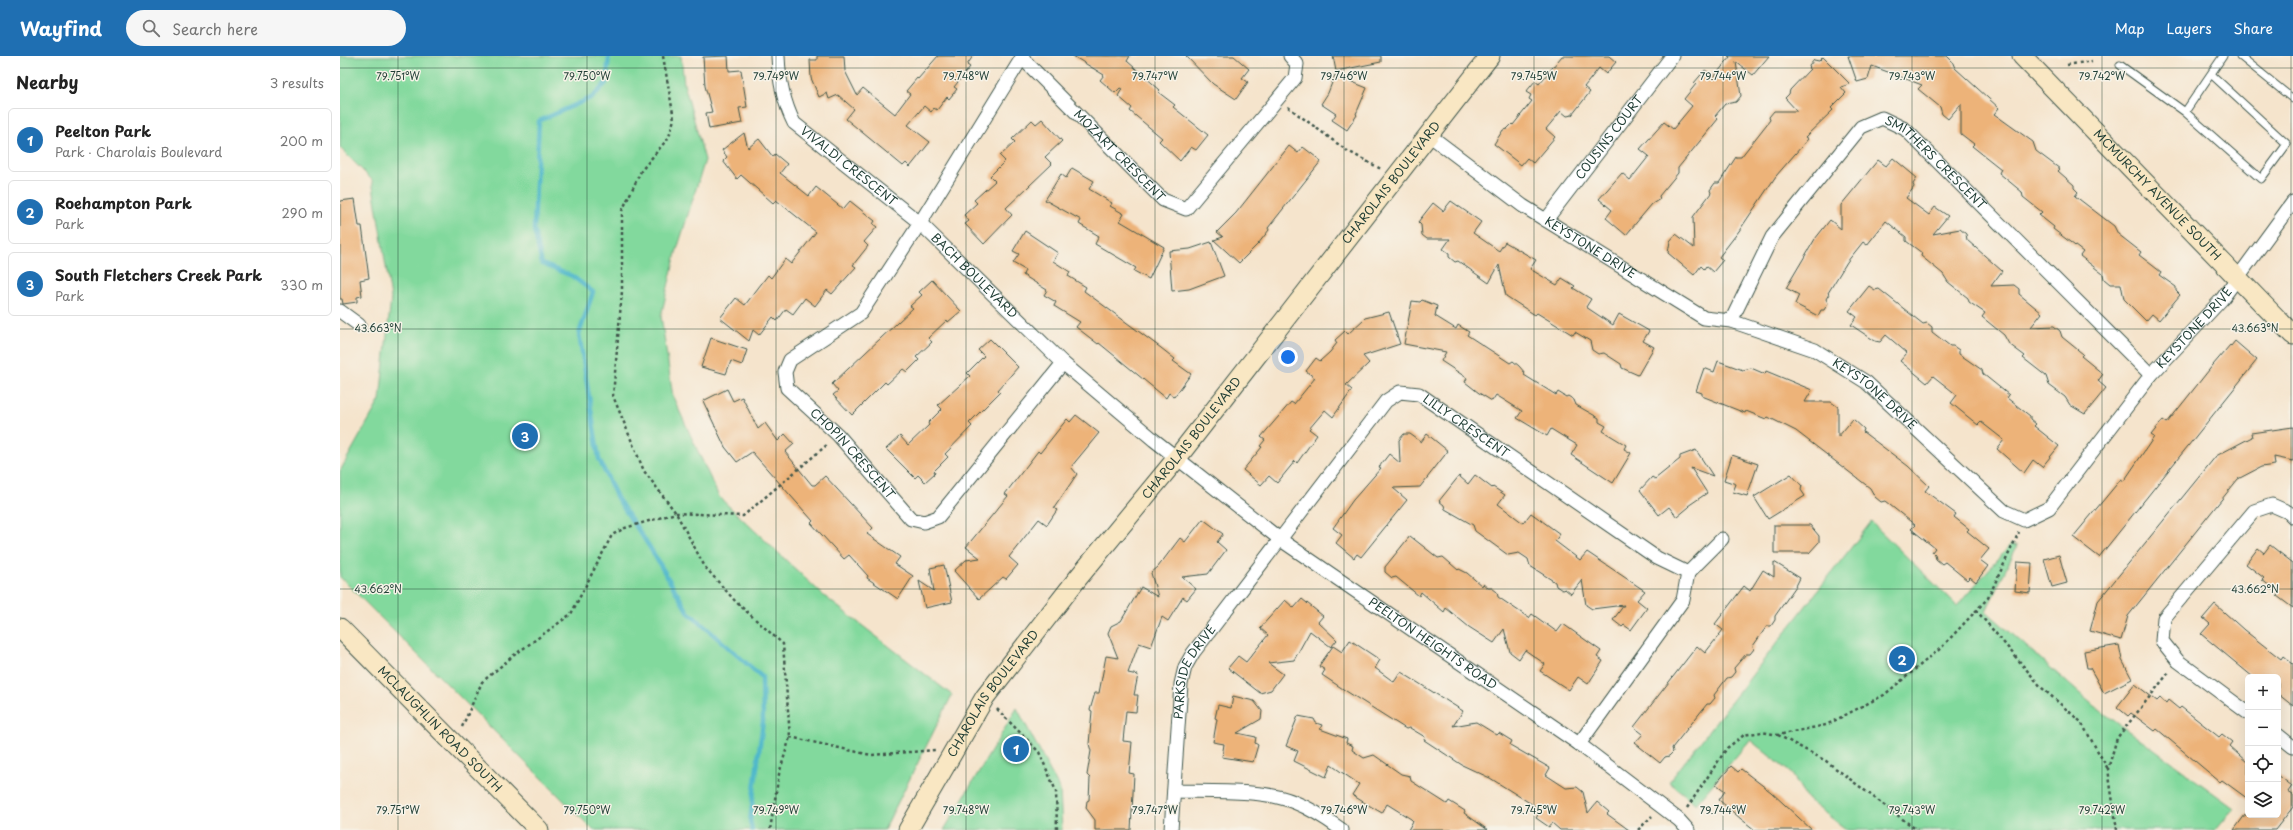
<!DOCTYPE html>
<html lang="en">
<head>
<meta charset="utf-8">
<style>
	:root { --surface:#fff; --page:#f6f6f6; --text:#222; --muted:#767676; --line:#e0e0e0; --accent:#1f6fb2 }
	body { margin:0; font-family:"Playpen Sans",sans-serif; background:var(--page); color:var(--text) }
	.controls { position:absolute; right:12px; bottom:12px; display:grid; overflow:hidden; border-radius:6px; box-shadow:0 4px 16px #0002 }
	.controls button { width:36px; height:36px; display:grid; place-items:center; padding:0; border:0; border-bottom:1px solid var(--line); background:var(--surface); color:var(--text); font:20px sans-serif }
	.you { position:absolute; left:948px; top:301px; width:14px; height:14px; margin:-10px; border:3px solid #fff; border-radius:50%; background:#1a73e8; box-shadow:0 0 0 6px #1a73e833 }
	.badge { display:grid; place-items:center; width:26px; height:26px; border-radius:50%; background:var(--accent); color:#fff; font-size:13px; font-weight:700 }
	.pin { position:absolute; translate:-50% -50%; border:2px solid #fff; box-shadow:0 1px 4px #0006 }
	.list { margin:0; padding:0; list-style:none }
	h2 { display:flex; justify-content:space-between; align-items:center; height:52px; margin:0; padding:0 16px; font-size:17px }
	h2 small { font-size:13px; font-weight:400; color:var(--muted) }
	.list li { display:grid; grid-template-columns:26px 1fr auto; gap:12px; align-items:center; box-sizing:border-box; height:64px; margin:0 8px 8px; padding:0 8px; border:1px solid var(--line); border-radius:6px }
	.list b { display:block; font-size:15px; white-space:nowrap }
	.list p { margin:0; font-size:13px; white-space:nowrap; color:var(--muted) }
	.list em { font-size:13px; font-style:normal; color:var(--muted) }
	.icon { flex:none; width:22px; height:22px; fill:none; stroke:currentColor; stroke-width:2; stroke-linecap:round; stroke-linejoin:round }
	.map { position:relative; flex:none; width:1953px; height:774px; overflow:hidden }
	header { display:flex; align-items:center; gap:24px; box-sizing:border-box; height:56px; padding:0 20px; background:var(--accent); color:#fff }
	header strong { font-size:19px }
	nav { display:flex; gap:22px; margin-inline-start:auto; font-size:14px }
	.search { width:280px; height:36px; background:var(--page); display:flex; align-items:center; gap:10px; box-sizing:border-box; padding:0 14px; border-radius:22px; color:var(--muted); font-size:15px }
	main { display:flex }
	aside { flex:1; background:var(--surface) }
	.map>svg:first-child { display:block }
</style>
</head>
<body>
<header>
<strong>Wayfind</strong>
<div class="search"><svg class="icon" aria-label="search" viewBox="0 0 24 24"><circle cx="10" cy="10" r="6"/><path d="M15 15l6 6"/></svg>Search here</div>
<nav><a>Map</a><a>Layers</a><a>Share</a></nav>
</header>
<main>
<aside>
<h2>Nearby<small>3 results</small></h2>
<ul class="list">
<li><span class="badge">1</span><div><b>Peelton Park</b><p>Park · Charolais Boulevard</p></div><em>200 m</em></li>
<li><span class="badge">2</span><div><b>Roehampton Park</b><p>Park</p></div><em>290 m</em></li>
<li><span class="badge">3</span><div><b>South Fletchers Creek Park</b><p>Park</p></div><em>330 m</em></li>
</ul>
</aside>
<div class="map">
<svg width="1953" height="774" viewBox="0 0 1953 774">
	<rect width="100%" height="100%" fill="#f7f3e8"/>
	<filter id="ink" filterUnits="userSpaceOnUse"><feTurbulence type="fractalNoise" baseFrequency=".025" numOctaves="2"/><feDisplacementMap in="SourceGraphic" scale="8" xChannelSelector="R" yChannelSelector="G"/><feConvolveMatrix kernelMatrix="1 2 1 2 8 2 1 2 1" color-interpolation-filters="sRGB"/></filter>
	<filter id="wash" filterUnits="userSpaceOnUse"><feTurbulence type="fractalNoise" baseFrequency=".012" numOctaves="4" result="noise"/><feDisplacementMap in="SourceGraphic" scale="16" xChannelSelector="R" yChannelSelector="G"/><feGaussianBlur stdDeviation="0.9" result="paint"/><feColorMatrix in="noise" values="0 0 0 0 0 0 0 0 0 0 0 0 0 0 0 0 0 1.4 0 .05"/><feComposite in="paint" operator="in"/></filter>
	<g filter="url(#wash)">
		<rect width="100%" height="100%" fill="#f5e4cc"/>
		<!-- green -->
		<path fill="#82d99d" stroke="#508b68" d="M0,0H341L344,28L365,104L336,197L321,260L333,341L379,441L484,540L612,639L544,774H253L0,521V415L40,344L51,242L32,124L0,92Z
			M1531,466L1617,550L1671,488L1677,490L1646,555L1754,650L1894,752L1875,774H1507L1467,743L1452,718L1410,684L1356,748L1329,726Z
			M677,652L720,734L722,774H604Z"/>
		<g fill="none" stroke-linecap="round" stroke-linejoin="round">
			<!-- stream -->
			<path stroke="#4eb7cb" stroke-width="4.5" d="M253,41L199,65L194,173L202,208L232,220L253,236L239,278L259,403L277,442L309,490L348,556L422,621L423,665L410,765L412,774
				M252,42L266,27L269,0"/>
		</g>
		<g id="blocks">
			<!-- building -->
			<path fill="#edb379" d="M388,0L389,15L401,14L407,51L399,52L402,67L369,73L366,57L372,56L365,30L363,1Z
				M477,0H504L505,15L517,39L523,32L555,58L570,38L566,35L577,22L578,23L598,0H633L627,9L630,11L614,31L617,33L609,43L607,41L597,54L594,52L591,56L584,50L568,69L590,86L570,111L566,107L563,110L506,63L514,53L498,39L489,43L487,37L479,41L471,22L470,4H477Z
				M733,0H790L787,5L820,34L818,36L835,49L833,51L868,79L856,94L851,91L840,105L819,85L822,82L790,55L792,52L778,40L782,33L780,32L775,37L760,24L764,19Z
				M846,0H894L909,13L902,22L908,26L896,43L873,28Z
				M993,0H1041V6L996,15Z
				M1222,0H1269L1276,6L1266,18L1259,12L1244,31L1250,36L1232,59L1227,60L1221,55L1206,73L1215,81L1193,107L1187,102L1181,109L1154,88L1163,74L1167,73L1172,68L1173,69L1192,45L1189,43L1191,39L1186,36L1195,25L1199,28Z
				M1388,0H1429L1413,19L1396,6L1401,40L1396,46L1385,48L1375,60L1378,63L1338,112V117L1319,140L1320,143L1312,148L1286,179L1266,162L1272,154L1259,143L1282,117L1290,124L1309,100L1300,93L1324,66L1333,73L1352,50L1344,43L1356,28L1354,27L1365,14L1374,21L1390,1Z
				M1508,0H1607L1612,5L1615,12L1659,52L1654,58L1693,86L1696,95L1720,113L1718,115L1734,129V132L1738,136L1735,140L1774,170L1778,178L1801,196L1799,199L1821,216L1819,219L1836,231V235L1840,239L1819,264L1812,258L1806,265L1784,243L1781,228H1770L1764,223L1763,218L1740,200L1743,196L1713,173L1714,171L1699,159L1702,156L1683,141L1682,136L1659,117L1661,113L1632,90L1634,88L1621,78V48L1608,63L1602,58L1600,51L1578,33L1582,29L1532,10L1528,23L1517,26Z
				M1483,1L1510,28L1501,31L1506,37L1491,52L1493,54L1465,81L1468,83L1436,120L1399,175L1379,201L1383,204L1373,216L1366,210L1364,213L1361,210L1354,219L1328,197L1330,185L1336,178L1354,192L1353,161L1371,137L1370,134L1375,127H1379L1396,101H1401L1430,64L1429,61L1434,55H1457L1445,42L1449,38L1450,34L1470,13L1469,10L1474,4L1479,5Z
				M995,19L1027,32L1016,58L1017,59L1007,74L992,64L996,58L981,48L988,37Z
				M702,63L722,85L705,101L712,108L666,152L672,159L644,188L625,168L629,165L624,159L637,147L634,144L655,125L650,120L665,105L660,100L675,86L672,83L692,64L696,68Z
				M404,77L408,92L419,83L433,101L435,98L447,108L440,117L469,140L476,131L503,153L510,145L535,165L533,168L537,171L524,186L528,190L513,209L516,211L492,238L487,234L475,250L465,242L453,258L446,253L437,265L433,261L419,279L413,274L409,285L380,262L396,242L405,249L428,219L431,222L445,203L451,208L476,176L436,144L433,147L401,119L397,123L383,105L387,101L382,94Z
				M949,90L958,97L963,91L981,105L928,172L929,174L918,188L899,207L874,184L883,181L877,176L896,157Z
				M1553,102L1577,122L1573,128L1574,131L1566,142L1589,159L1595,151L1608,160L1593,178L1620,173L1626,178L1627,184L1662,215L1651,230L1674,229L1679,233V238L1702,257L1691,271L1714,270L1720,275L1722,281L1743,298L1741,300L1763,318L1758,325L1766,332L1745,358L1730,349L1725,341L1709,329L1706,320L1683,302L1685,300L1669,288L1664,279L1642,261L1645,257L1629,246L1628,242L1608,226L1603,218L1581,200L1582,197L1566,185V181L1546,165L1527,189L1523,186L1507,206L1488,237L1489,238L1486,243L1488,247L1484,254H1481L1478,260L1455,248L1459,239L1446,232L1475,183L1490,164L1501,173V149L1538,104L1546,110Z
				M732,112L754,125L749,133L772,147L770,150L784,158L780,165L824,191L809,223L794,215L796,212L755,188L759,180L739,168L741,164L705,144L721,118L726,122Z
				M15,143L19,170H22L29,222L20,224L22,240L17,241V246L3,248L2,243H0V145Z
				M1111,145L1141,166L1133,177L1159,195L1165,186L1196,204L1190,213L1217,229L1222,222L1235,230L1233,232L1251,243L1246,251L1273,269L1279,258L1309,275L1303,285L1314,291L1298,319L1282,312L1281,308L1264,297L1258,298L1252,294L1250,285L1235,276L1233,279L1197,257L1195,259L1166,240L1159,209L1149,227L1118,205L1115,206L1109,201V197L1103,193L1110,183H1087L1082,179L1081,169L1078,166L1093,147L1103,155Z
				M685,175L718,197L713,205L730,216L728,220L746,231L744,235L821,292L835,303L833,305L851,318L834,341L829,337L826,342L759,287L758,288L736,271L740,266L714,250L716,246L704,239L707,234L683,219L685,214L673,207L679,198L673,195Z
				M871,186L884,220L849,233L832,235L829,195L850,193Z
				M592,224L621,255L608,266L607,264L588,282L592,286L576,301L579,304L567,316L563,313L547,328L545,326L512,359L493,339L498,335L492,328L573,252L570,250L582,239L579,236Z
				M1529,230L1535,234L1539,233L1583,268L1587,267L1592,271V276L1610,290H1613L1619,294V298L1642,314L1643,318L1669,339L1667,342L1690,360V363L1696,368L1694,370L1719,390L1702,411L1693,404L1684,417L1657,393L1664,384L1641,366L1638,369L1611,347L1617,339L1593,320L1587,327L1576,318L1560,305L1567,297L1546,279L1540,286L1535,285L1511,269L1517,261L1509,255Z
				M1082,244L1097,250L1095,260L1116,273L1118,269L1129,276L1127,279L1170,307L1173,305L1179,310L1185,317L1184,319L1216,339L1218,336L1226,341L1228,340L1234,344L1236,349L1259,362V366L1266,370L1263,375L1286,389L1284,393L1291,397L1273,427L1231,399L1237,389L1211,373L1207,380L1177,362L1182,355L1156,339L1152,345L1139,337L1125,326L1127,322L1101,305L1106,296L1064,288L1072,245L1080,246Z
				M1049,256L1060,288L1023,300L1029,307L1006,329L1012,334L993,361L985,354L969,373L977,379L957,407L955,405L937,427L929,420L921,429L903,414L922,391L920,390L925,384L921,381L951,346L954,348L975,322L966,315L976,302L980,305L990,296L997,287L995,284L1005,275L1008,278L1025,262Z
				M371,282L407,294L402,309L391,305L386,318L361,311Z
				M650,283L678,311L658,334L660,336L629,367L632,370L605,398L608,401L594,415L595,417L585,426L578,419L575,422L546,393L560,380L568,389L589,369L588,367L602,353L598,349L630,320L627,317L644,300L638,294Z
				M1895,285L1917,304L1759,501L1733,481L1781,423L1784,425L1814,381L1811,379L1823,364L1827,367L1873,309L1890,289L1891,290Z
				M1378,305L1403,314L1411,312L1425,318L1426,315L1472,334L1465,346H1491L1498,351V381L1513,363L1524,373L1523,376L1568,410L1589,430L1585,435L1616,458L1614,461L1629,473L1627,475L1649,493L1640,504L1648,510L1636,526L1630,521L1627,524L1605,506L1602,508L1596,503L1595,499L1592,496L1595,492L1571,473L1575,469L1545,445L1541,446L1535,441L1530,432L1456,375L1428,361L1426,363L1406,355L1405,357L1362,340V337L1356,335L1364,312L1374,316Z
				M387,333L393,345L402,341L418,373L425,367L438,385L445,378L454,388L445,396L472,429H475L485,420L533,472L527,478L560,501L555,508L573,520L558,543L527,522L528,520L509,499L504,503L471,467L473,465L412,396L397,406L385,391L363,345Z
				M736,359L759,377L731,411L737,418L714,452L717,454L707,469L699,463L669,501L678,509L666,523L663,521L639,543L614,515L626,504L640,502L626,491L668,440L665,438L698,395L700,397L727,363L730,366Z
				M1953,371V405L1934,401L1935,409L1921,411L1898,423L1788,560L1781,584L1750,575L1758,545L1876,400L1912,381L1911,377Z
				M1064,378H1070L1081,386L1087,378L1108,395L1080,431L1053,432L1067,444L1021,501L1017,498L1014,502L996,487L1002,479L993,472L1013,444L1041,412L1039,411L1049,398L1060,407L1059,384Z
				M1356,394L1373,420L1351,412L1367,437L1348,450L1349,451L1337,461L1329,451L1319,459L1300,434L1312,421L1315,423L1340,403V400Z
				M1392,399L1418,408L1407,440L1393,436L1396,428L1384,424Z
				M1451,418L1462,430L1461,434L1465,440L1428,463L1414,441Z
				M1135,419L1152,432L1153,431L1165,439L1158,448L1183,467L1191,457L1220,478L1215,485L1240,504L1247,496L1305,535L1297,544L1307,552L1291,574L1284,569L1282,571L1273,564L1284,549L1252,553L1246,549L1242,524L1231,538L1225,533L1222,534L1216,530L1215,526L1190,510L1188,503L1179,497L1168,499L1135,475L1133,469L1105,453L1104,449L1099,445L1119,420L1128,428Z
				M863,463L883,478L877,486L886,494L868,518L842,521L856,533L847,544L843,541L828,565L822,561L811,591L799,587L788,617L798,619L794,639H798L796,656L786,655L783,685L792,686L789,717L794,718L791,774H755V764L746,752L747,745L749,744L750,722L747,719L751,695L749,688L752,655L750,654L755,637H759L766,600L778,602L768,577L771,570L781,565L801,531L818,541L811,517L818,511L840,482L845,486Z
				M1434,469H1470L1479,480V486L1469,497H1434Z
				M1070,480L1098,502L1103,501L1118,514L1119,513L1127,517L1142,530L1143,528L1148,532H1152L1157,536L1158,541L1189,562L1192,558L1217,576L1223,568L1261,595L1257,601L1263,605L1248,628L1238,621L1229,634L1200,615L1205,608L1185,594L1179,603L1170,596L1164,573L1154,587L1129,571L1106,552L1104,556L1081,536L1079,540L1056,521L1052,522L1045,516V511Z
				M1930,489L1953,507V552L1937,540L1939,537L1922,524L1924,522L1906,508L1918,492L1924,497Z
				M1719,499L1727,527L1712,531L1704,503Z
				M1434,506L1460,522L1456,530L1435,560V564L1431,570H1427L1413,590L1414,593L1410,598H1406L1394,612L1395,616L1391,621L1387,622L1374,639L1375,642L1370,648H1367L1332,692L1333,696L1329,700L1325,701L1320,707L1295,687L1303,678L1294,671L1357,590L1365,597L1383,574L1375,568L1404,530L1410,535L1423,514L1434,521Z
				M1677,506L1692,507L1690,537L1675,535Z
				M604,509L612,546L585,552L579,525L594,535L590,512Z
				M962,543L983,560L978,566L997,584L991,591L970,575L954,604L928,607L943,618L931,634L920,637L888,612L898,600L906,606L928,579L920,572L945,544L954,552Z
				M1875,548L1904,574L1941,603L1943,600L1953,608V650L1938,638V621H1913L1861,578L1870,568L1863,562Z
				M1010,584L1040,604L1035,612L1054,626L1061,616L1123,655L1113,670L1136,666L1157,679L1159,677L1172,685L1170,689L1210,712L1206,719L1226,732L1237,731L1243,736L1248,757L1257,746L1269,756L1267,758L1289,774H1220L1212,767L1209,771L1196,762L1201,754L1150,722L1122,709L1084,684L1085,681L1070,672L1066,673L1006,635L982,619L985,614L979,610L993,590L1002,596Z
				M1779,589L1782,604L1792,623L1764,637L1750,612H1747L1744,595Z
				M1795,628L1817,645L1820,642L1826,647L1828,644L1839,653L1841,651L1879,681L1882,678L1892,686L1889,690L1908,707V743L1882,724L1880,726L1817,673L1815,675L1791,657L1788,660L1777,651Z
				M893,640L914,645L922,655L921,663L897,677L916,681L915,687L918,689L913,706L882,701L884,688L873,686L877,663L875,662L878,649L891,652Z
				M958,660L974,663L976,667L982,669L980,673L1007,683L1006,687L1013,690L1012,694L1024,702L1034,699L1061,718L1070,720L1071,725L1107,748L1109,745L1125,755L1124,757L1148,774H1068L1073,765L1071,763L1047,748L1042,757L1025,747L1012,739L1019,728L991,709L986,721L954,705L958,695L946,690Z
				M1391,710L1398,716L1401,713L1431,736L1472,774H1415L1401,763L1379,744L1385,735L1376,728Z
				M1938,719L1952,730L1948,736L1953,739V751L1935,774H1894L1905,759H1938Z"/>
		</g>
	</g>
	<g filter="url(#ink)">
		<use href="#blocks" fill-opacity="0" stroke="#3f564b" stroke-width="1"/>
		<g fill="none" stroke-linecap="round" stroke-linejoin="round">
			<defs>
				<path id="lane" d="M1900,0L1953,43
					M1780,9L1845,56L1883,0
					M1845,56L1921,123L1947,88L1871,18"/>
				<g id="street">
					<path id="s1" d="M438,0C439,25 443,45 454,67L580,167L521,257L450,304L445,316L447,332L498,379L571,463L584,466L598,461L723,307"/>
					<path id="s2" d="M683,0L580,167L723,307L814,384L941,484L1239,688L1339,764L1348,774"/>
					<path id="s3" d="M682,2L823,144L846,153L955,22L957,8L950,0"/>
					<path id="s4" d="M1089,79L1183,150L1364,262L1391,265L1475,294L1526,326L1664,455L1684,464L1709,452L1811,319L1882,243L1953,146"/>
					<path id="s5" d="M1206,164L1332,0"/>
					<path d="M0,255L19,269"/>
					<path id="s6" d="M1391,265L1432,181L1521,71L1542,62L1565,73L1811,319"/>
					<path d="M1348,517L1382,483"/>
					<path d="M1908,657L1838,605L1822,585L1824,562L1914,455L1932,449L1948,456L1953,461"/>
					<path d="M1938,679L1953,691"/>
					<path d="M834,735C868,736 923,733 954,746C972,753 987,763 1002,774"/>
					<path id="s7" d="M831,774L841,628L845,611L853,597L1046,345L1060,336L1079,338L1317,502L1348,517L1343,544L1239,688"/>
				</g>
				<g id="secondary">
					<path id="s8" d="M1682,0L1953,279"/>
					<path id="s9" d="M0,572L199,774"/>
					<path id="s10" d="M568,774L645,641L738,522L837,402L1150,0"/>
				</g>
			</defs>
			<!-- lane casing -->
			<use href="#lane" stroke="#3f564b" stroke-width="9"/>
			<!-- street casing -->
			<use href="#street" stroke="#3f564b" stroke-width="15"/>
			<!-- secondary casing -->
			<use href="#secondary" stroke="#3f564b" stroke-width="21"/>
			<!-- path -->
			<path stroke="#3f564b" stroke-width="2.5" stroke-dasharray="3 3" stroke-linecap="butt" d="M323,0L334,63L329,81L301,115L282,155V235L273,340L304,415L336,457L365,511L396,546L443,588L450,681L439,718L430,774
				M1727,9L1752,5
				M948,51L1006,94L1041,113
				M1636,554L1702,632L1741,666L1768,713
				M657,653L699,696L716,735L717,774
				M122,671L142,626L173,600L231,558L272,479L285,472L336,457L403,460L488,388
				M1438,679L1486,705L1577,774
				M450,681L531,699L595,694
				M1347,752L1387,692L1404,679L1422,676L1438,679L1486,669L1544,639L1601,592L1648,542L1679,476
				M1298,774L1312,760
				M1777,774L1768,713L1777,682L1830,615"/>
			<!-- lane -->
			<use href="#lane" stroke="#fff" stroke-width="7"/>
			<!-- street -->
			<use href="#street" stroke="#fff" stroke-width="13"/>
			<!-- secondary -->
			<use href="#secondary" stroke="#f9e7c3" stroke-width="19"/>
		</g>
	</g>
	<!-- ticks -->
	<path fill="none" stroke="#1f3d34" stroke-width="1" stroke-opacity="0.45" d="M58,0V774M247,0V774M436,0V774M626,0V774M815,0V774M1004,0V774M1194,0V774M1383,0V774M1572,0V774M1762,0V774M1951,0V774M0,12H1953M0,273H1953M0,533H1953"/>
	<g text-anchor="middle" stroke-width="3" stroke-linejoin="round" paint-order="stroke">
		<!-- street labels -->
		<g font-size="12" fill="#1f3d34" stroke="#f7f3e8">
			<text dy="4" stroke="none"><textPath href="#s5" startOffset="104">COUSINS COURT</textPath></text>
			<text dy="4" stroke="none"><textPath href="#s3" startOffset="138">MOZART CRESCENT</textPath></text>
			<text dy="4" stroke="none"><textPath href="#s1" startOffset="139">VIVALDI CRESCENT</textPath></text>
			<text dy="4" stroke="none"><textPath href="#s6" startOffset="328">SMITHERS CRESCENT</textPath></text>
			<text dy="4" stroke="none"><textPath href="#s10" startOffset="809">CHAROLAIS BOULEVARD</textPath></text>
			<text dy="4" stroke="none"><textPath href="#s8" startOffset="194">MCMURCHY AVENUE SOUTH</textPath></text>
			<text dy="4" stroke="none"><textPath href="#s4" startOffset="197">KEYSTONE DRIVE</textPath></text>
			<text dy="4" stroke="none"><textPath href="#s2" startOffset="272">BACH BOULEVARD</textPath></text>
			<text dy="4" stroke="none"><textPath href="#s4" startOffset="977">KEYSTONE DRIVE</textPath></text>
			<text dy="4" stroke="none"><textPath href="#s4" startOffset="521">KEYSTONE DRIVE</textPath></text>
			<text dy="4" stroke="none"><textPath href="#s7" startOffset="590">LILLY CRESCENT</textPath></text>
			<text dy="4" stroke="none"><textPath href="#s10" startOffset="485">CHAROLAIS BOULEVARD</textPath></text>
			<text dy="4" stroke="none"><textPath href="#s1" startOffset="545">CHOPIN CRESCENT</textPath></text>
			<text dy="4" stroke="none"><textPath href="#s2" startOffset="861">PEELTON HEIGHTS ROAD</textPath></text>
			<text dy="4" stroke="none"><textPath href="#s7" startOffset="162">PARKSIDE DRIVE</textPath></text>
			<text dy="4" stroke="none"><textPath href="#s10" startOffset="161">CHAROLAIS BOULEVARD</textPath></text>
			<text dy="4" stroke="none"><textPath href="#s9" startOffset="142">MCLAUGHLIN ROAD SOUTH</textPath></text>
		</g>
	</g>
	<g font-size="10" text-anchor="middle" fill="#1f3d34" stroke="#f7f3e8" stroke-width="3" stroke-linejoin="round" paint-order="stroke">
		<text x="58" y="24">79.751°W</text>
		<text x="247" y="24">79.750°W</text>
		<text x="436" y="24">79.749°W</text>
		<text x="626" y="24">79.748°W</text>
		<text x="815" y="24">79.747°W</text>
		<text x="1004" y="24">79.746°W</text>
		<text x="1194" y="24">79.745°W</text>
		<text x="1383" y="24">79.744°W</text>
		<text x="1572" y="24">79.743°W</text>
		<text x="1762" y="24">79.742°W</text>
		<text x="38" y="276">43.663°N</text>
		<text x="1915" y="276">43.663°N</text>
		<text x="38" y="537">43.662°N</text>
		<text x="1915" y="537">43.662°N</text>
		<text x="58" y="758">79.751°W</text>
		<text x="247" y="758">79.750°W</text>
		<text x="436" y="758">79.749°W</text>
		<text x="626" y="758">79.748°W</text>
		<text x="815" y="758">79.747°W</text>
		<text x="1004" y="758">79.746°W</text>
		<text x="1194" y="758">79.745°W</text>
		<text x="1383" y="758">79.744°W</text>
		<text x="1572" y="758">79.743°W</text>
		<text x="1762" y="758">79.742°W</text>
	</g>
</svg>
<div class="controls">
<button>+</button>
<button>−</button>
<button><svg class="icon" aria-label="locate" viewBox="0 0 24 24"><circle cx="12" cy="12" r="6"/><path d="M12 2v4M12 18v4M2 12h4M18 12h4"/></svg></button>
<button><svg class="icon" aria-label="layers" viewBox="0 0 24 24"><path d="M12 4l9 5-9 5-9-5zM3 14l9 5 9-5"/></svg></button>
</div>
<div class="you"></div>
<div class="pin badge" style="left:676px;top:693px">1</div>
<div class="pin badge" style="left:1562px;top:603px">2</div>
<div class="pin badge" style="left:185px;top:380px">3</div>
</div>
</main>
</body>
</html>
